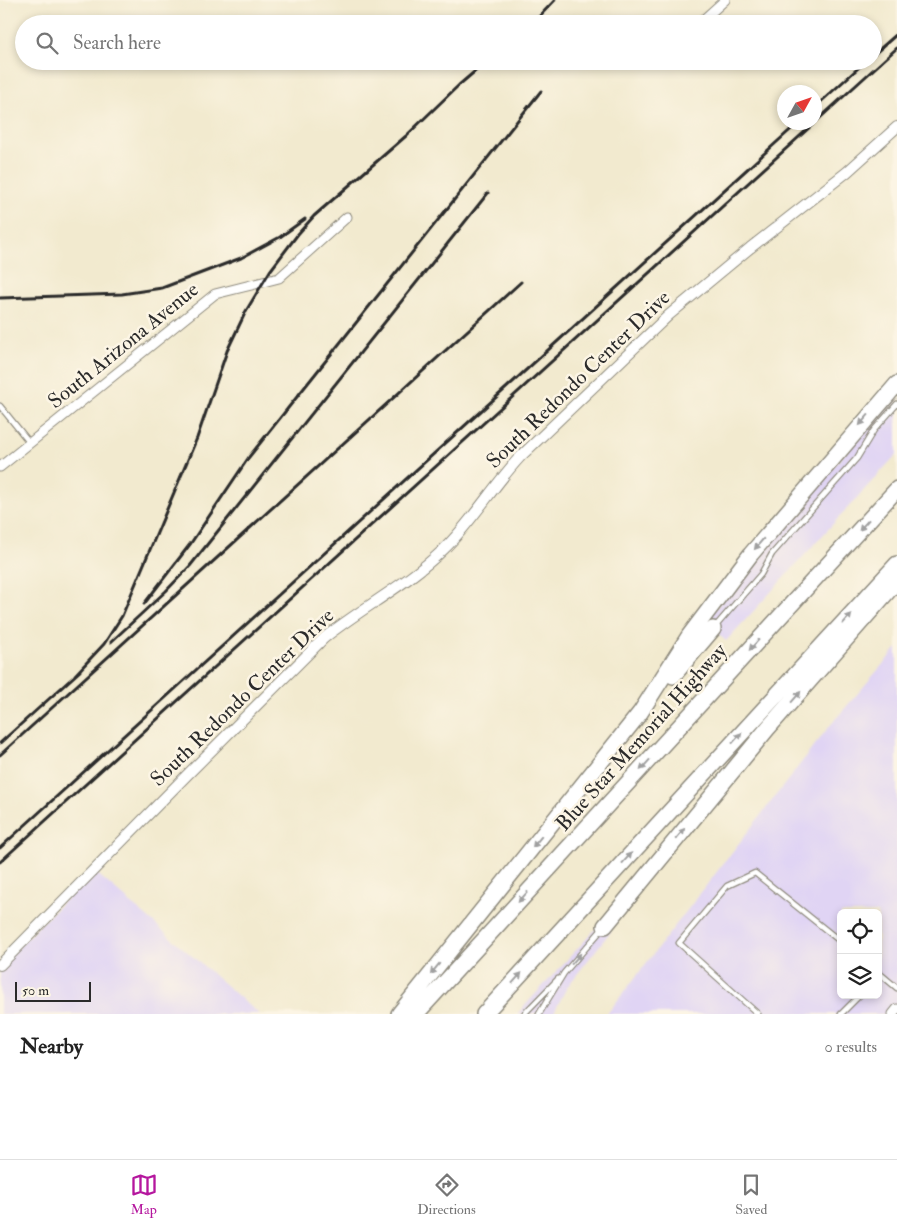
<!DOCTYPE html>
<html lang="en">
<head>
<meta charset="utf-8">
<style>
	:root { --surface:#fff; --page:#f6f6f6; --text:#222; --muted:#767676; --line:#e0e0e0; --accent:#b5179e }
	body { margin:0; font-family:"IM FELL Double Pica",serif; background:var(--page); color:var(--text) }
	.controls { position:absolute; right:15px; bottom:15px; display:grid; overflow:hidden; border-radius:8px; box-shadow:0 2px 8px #0003 }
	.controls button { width:45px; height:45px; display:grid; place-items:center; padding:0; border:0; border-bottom:1px solid var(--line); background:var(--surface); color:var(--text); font:25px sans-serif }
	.compass { position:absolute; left:777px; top:85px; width:45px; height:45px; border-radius:50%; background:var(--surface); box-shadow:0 2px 8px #0003; rotate:50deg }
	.scale { position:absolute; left:15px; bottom:12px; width:76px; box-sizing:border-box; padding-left:5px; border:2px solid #2b2b2b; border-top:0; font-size:14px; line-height:18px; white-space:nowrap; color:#2b2b2b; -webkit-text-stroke:4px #fcf5e5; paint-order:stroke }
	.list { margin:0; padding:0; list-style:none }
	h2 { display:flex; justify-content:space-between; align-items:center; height:65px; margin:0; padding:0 20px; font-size:21px }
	h2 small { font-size:16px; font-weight:400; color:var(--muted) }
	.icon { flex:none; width:28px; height:28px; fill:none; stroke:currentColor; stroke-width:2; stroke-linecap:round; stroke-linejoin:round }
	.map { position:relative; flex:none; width:897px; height:1014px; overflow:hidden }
	.search { position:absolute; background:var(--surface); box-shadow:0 2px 8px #0003; left:15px; right:15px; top:15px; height:55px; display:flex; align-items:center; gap:12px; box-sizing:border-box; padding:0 18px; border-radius:28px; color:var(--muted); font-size:19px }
	.sheet { height:145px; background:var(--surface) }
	nav { display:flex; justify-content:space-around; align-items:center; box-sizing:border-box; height:70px; border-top:1px solid var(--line); background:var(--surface); font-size:14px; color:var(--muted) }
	nav a { display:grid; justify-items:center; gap:2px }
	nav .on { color:var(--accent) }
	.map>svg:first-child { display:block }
</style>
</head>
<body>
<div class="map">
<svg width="897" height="1014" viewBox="0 0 897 1014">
	<rect width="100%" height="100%" fill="#fcf5e5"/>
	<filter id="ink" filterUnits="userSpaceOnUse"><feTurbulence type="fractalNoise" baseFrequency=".02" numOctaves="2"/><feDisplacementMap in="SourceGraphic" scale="10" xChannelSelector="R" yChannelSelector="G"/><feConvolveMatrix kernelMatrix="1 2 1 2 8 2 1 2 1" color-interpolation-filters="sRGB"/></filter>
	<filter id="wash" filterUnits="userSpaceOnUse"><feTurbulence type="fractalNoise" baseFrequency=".0096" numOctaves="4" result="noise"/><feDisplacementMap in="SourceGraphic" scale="20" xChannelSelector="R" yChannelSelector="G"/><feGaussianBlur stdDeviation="1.12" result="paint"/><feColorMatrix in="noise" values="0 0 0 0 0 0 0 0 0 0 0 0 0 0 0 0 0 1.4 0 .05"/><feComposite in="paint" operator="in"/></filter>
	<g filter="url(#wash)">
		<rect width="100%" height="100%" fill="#f2eacf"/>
		<!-- built -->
		<path fill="#e0d4f4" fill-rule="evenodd" d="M897,393V454L726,641L705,622L759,553Z
			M897,648V1014H607L828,728ZM841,913H878V995H841Z
			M94,871L259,1014H0V965Z
			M601,923L611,931L567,987L553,1014H517Z"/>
	</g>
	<g filter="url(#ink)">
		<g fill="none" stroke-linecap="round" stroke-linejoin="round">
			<defs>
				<path id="service" d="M0,406L30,443
					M715,627L761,574L772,554L857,458L874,430L897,404
					M878,972L897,988
					M524,1014L558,979
					M539,1014L564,973L604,927
					M758,1014L679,943L727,886L755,873L841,942
					M841,1014L860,995"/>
				<path id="minor" d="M704,19L725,0
					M0,467L215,294L279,278L347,217
					M893,1014L897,1009"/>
				<path id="tertiary" d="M0,965L187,775L324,638C363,607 408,584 444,549C472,522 493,486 520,457L669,315L750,248L847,172L897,127"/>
				<path id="motorway" d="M673,676L713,629
					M605,926L768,728L897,581
					M399,1014L640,713L689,636L751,554L897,384
					M416,1014L897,489
					M484,1014L897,564"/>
			</defs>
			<!-- service casing -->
			<use href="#service" stroke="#8e8a7d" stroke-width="7"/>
			<!-- minor casing -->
			<use href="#minor" stroke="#8e8a7d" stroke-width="11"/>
			<!-- tertiary casing -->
			<use href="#tertiary" stroke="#8e8a7d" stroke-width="12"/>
			<!-- motorway casing -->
			<use href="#motorway" stroke="#8e8a7d" stroke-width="18"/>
			<!-- service -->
			<use href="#service" stroke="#fff" stroke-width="4.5"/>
			<!-- minor -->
			<use href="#minor" stroke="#fff" stroke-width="9"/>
			<!-- tertiary -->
			<use href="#tertiary" stroke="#fff" stroke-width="10"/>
			<!-- motorway -->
			<use href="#motorway" stroke="#fff" stroke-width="15"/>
			<!-- rail -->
			<path stroke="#2b2b2b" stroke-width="3" d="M532,24L555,0
				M873,55L897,34
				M814,108L866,61
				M0,298L122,294L162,288L241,258L280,237L305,219
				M144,604L191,543L249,457L541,91
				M111,642L166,591L190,566L488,193
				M75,675L104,644L122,616L197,438L227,351L246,311L270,271L298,234L314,216L406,136L459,85L487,61
				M0,743L80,671
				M0,755L521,282
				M0,848L799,122
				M0,862L897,48"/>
		</g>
		<!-- one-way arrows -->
		<defs><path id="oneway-solid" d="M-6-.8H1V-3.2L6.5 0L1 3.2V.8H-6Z" transform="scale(1.25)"/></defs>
		<g fill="#a0a0a0">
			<use href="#oneway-solid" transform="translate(864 420) rotate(131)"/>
			<use href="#oneway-solid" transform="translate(864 525) rotate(132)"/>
			<use href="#oneway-solid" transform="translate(759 544) rotate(130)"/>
			<use href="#oneway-solid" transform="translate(847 619) rotate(-48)"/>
			<use href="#oneway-solid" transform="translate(754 645) rotate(132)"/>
			<use href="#oneway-solid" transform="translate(796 697) rotate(-49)"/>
			<use href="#oneway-solid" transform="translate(737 738) rotate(-48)"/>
			<use href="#oneway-solid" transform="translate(645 765) rotate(132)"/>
			<use href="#oneway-solid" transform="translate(680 834) rotate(-50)"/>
			<use href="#oneway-solid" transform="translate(537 842) rotate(129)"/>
			<use href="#oneway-solid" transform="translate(627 858) rotate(-48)"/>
			<use href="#oneway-solid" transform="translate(523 897) rotate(132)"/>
			<use href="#oneway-solid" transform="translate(576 959) rotate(-49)"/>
			<use href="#oneway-solid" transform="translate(435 969) rotate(129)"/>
			<use href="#oneway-solid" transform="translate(517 978) rotate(-48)"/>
		</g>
	</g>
	<g text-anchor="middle" stroke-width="5" stroke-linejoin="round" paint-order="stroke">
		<!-- street labels -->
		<g font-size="21" fill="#2b2b2b" stroke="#fcf5e5">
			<text transform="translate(123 345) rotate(-39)" y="7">South Arizona Avenue</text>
			<text transform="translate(578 379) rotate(-44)" y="7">South Redondo Center Drive</text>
			<text transform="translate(242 697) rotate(-44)" y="7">South Redondo Center Drive</text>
			<text transform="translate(641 737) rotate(-48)" y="7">Blue Star Memorial Highway</text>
		</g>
	</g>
</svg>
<div class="controls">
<button><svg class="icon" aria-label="locate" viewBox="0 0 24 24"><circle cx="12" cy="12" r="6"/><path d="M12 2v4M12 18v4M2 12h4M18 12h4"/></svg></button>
<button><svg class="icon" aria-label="layers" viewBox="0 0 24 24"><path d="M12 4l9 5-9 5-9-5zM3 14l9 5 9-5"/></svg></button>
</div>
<svg class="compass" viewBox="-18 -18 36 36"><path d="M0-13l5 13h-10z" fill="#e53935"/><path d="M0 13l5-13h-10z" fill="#767676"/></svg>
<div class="scale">50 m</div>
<div class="search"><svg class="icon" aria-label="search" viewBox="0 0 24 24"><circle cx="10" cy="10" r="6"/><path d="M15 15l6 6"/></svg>Search here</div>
</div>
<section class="sheet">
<h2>Nearby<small>0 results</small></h2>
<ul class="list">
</ul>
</section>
<nav>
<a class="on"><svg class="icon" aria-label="map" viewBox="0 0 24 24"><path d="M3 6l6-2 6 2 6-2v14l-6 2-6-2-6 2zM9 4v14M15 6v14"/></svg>Map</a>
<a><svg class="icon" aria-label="directions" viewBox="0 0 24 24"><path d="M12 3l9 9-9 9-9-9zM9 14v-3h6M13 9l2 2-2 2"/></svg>Directions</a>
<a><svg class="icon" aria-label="saved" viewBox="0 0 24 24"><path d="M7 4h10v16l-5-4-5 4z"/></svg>Saved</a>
</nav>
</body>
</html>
